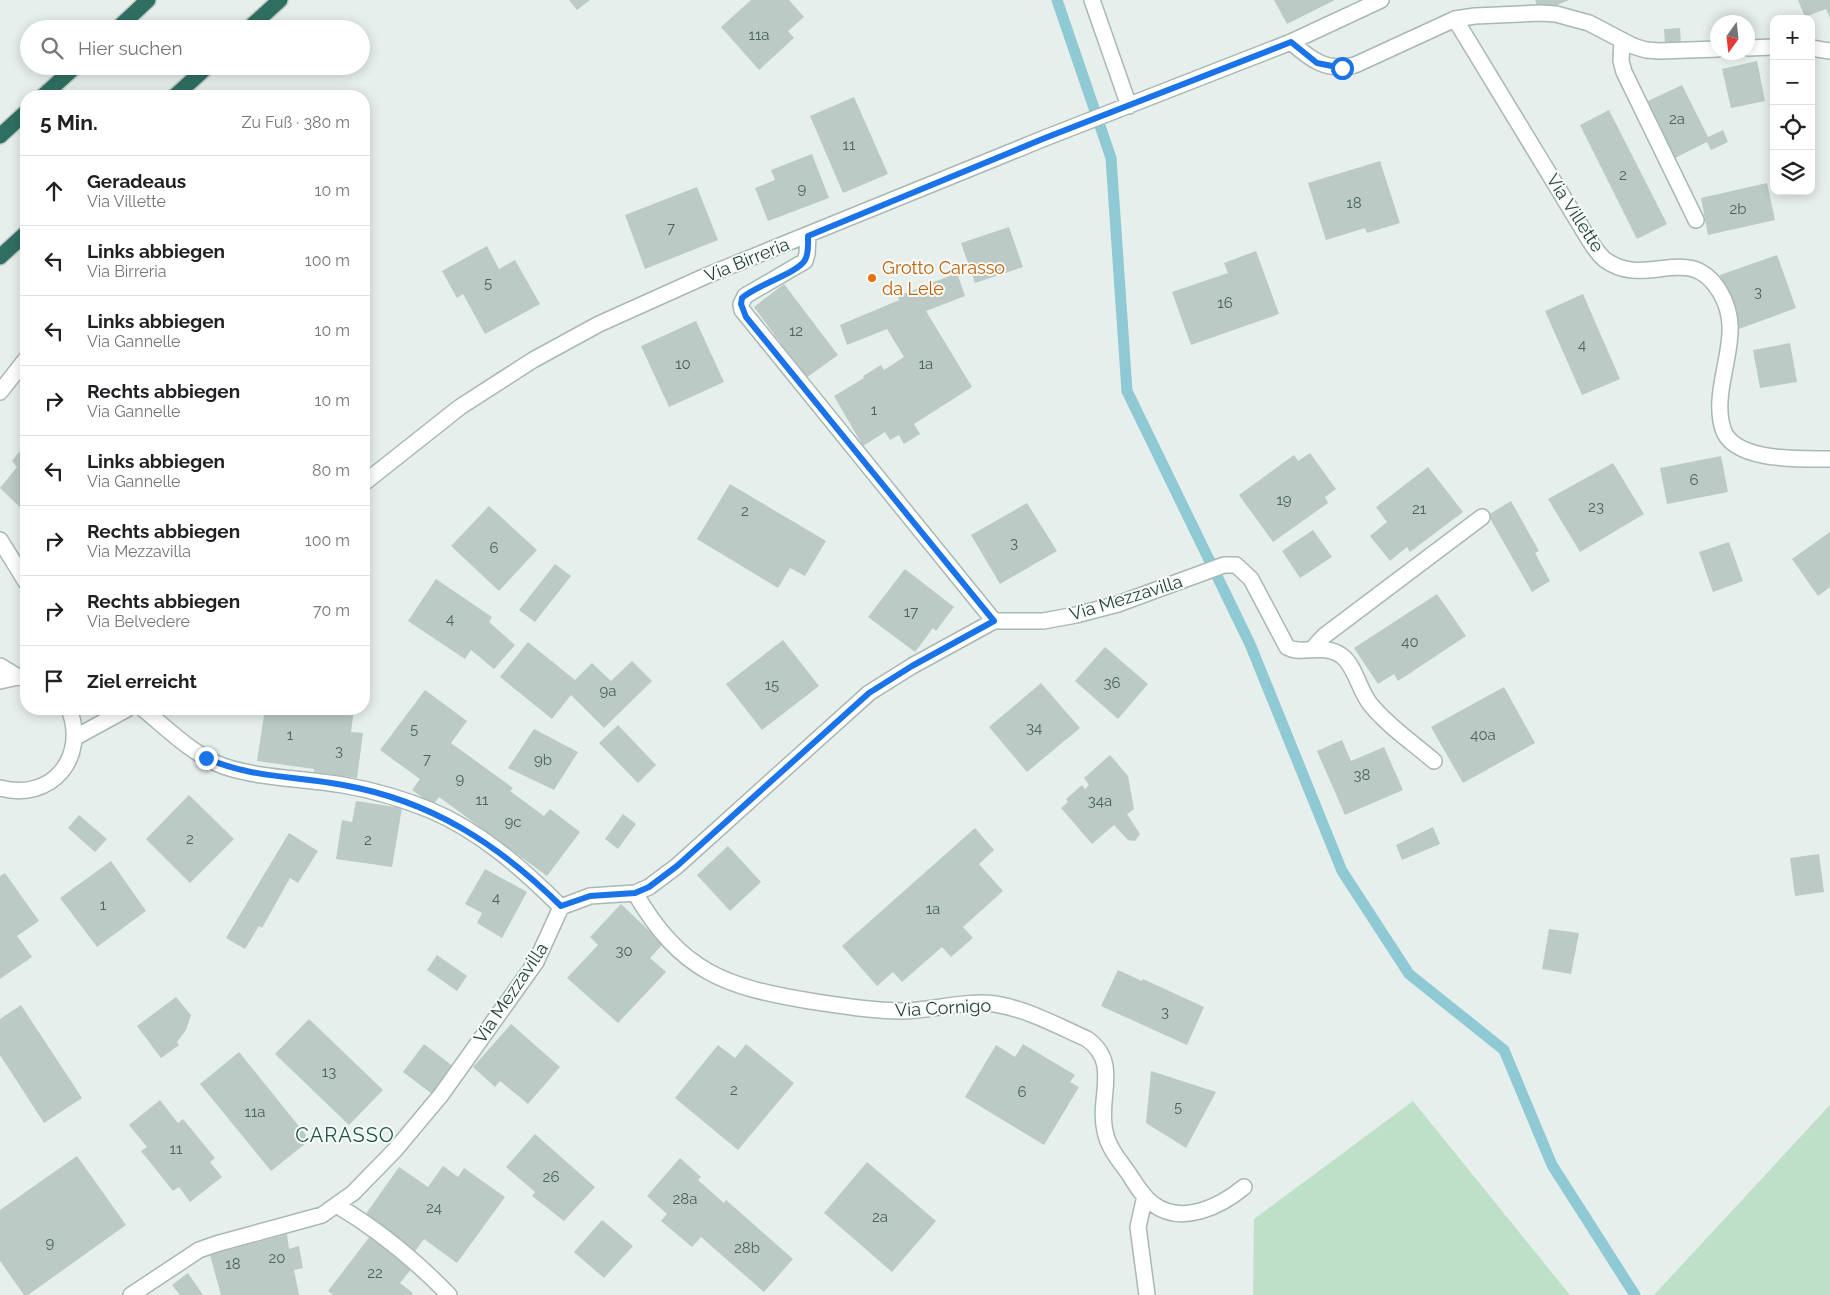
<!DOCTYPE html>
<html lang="de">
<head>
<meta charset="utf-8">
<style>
	:root { --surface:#fff; --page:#f6f6f6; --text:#202124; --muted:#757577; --line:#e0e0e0 }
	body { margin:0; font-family:Raleway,sans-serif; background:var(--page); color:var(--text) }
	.controls { position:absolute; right:15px; top:15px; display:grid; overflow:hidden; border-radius:10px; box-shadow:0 2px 12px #0003 }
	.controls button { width:45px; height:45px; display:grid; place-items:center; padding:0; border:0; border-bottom:1px solid var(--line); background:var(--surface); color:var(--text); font:25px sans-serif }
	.compass { position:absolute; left:1710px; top:15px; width:45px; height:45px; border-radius:50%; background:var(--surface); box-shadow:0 2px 12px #0003; rotate:195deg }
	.stop { position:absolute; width:15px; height:15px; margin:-11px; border:4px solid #1a73e8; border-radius:50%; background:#fff }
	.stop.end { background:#1a73e8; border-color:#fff; box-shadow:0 1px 5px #0008 }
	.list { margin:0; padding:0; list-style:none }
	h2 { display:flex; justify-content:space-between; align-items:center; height:65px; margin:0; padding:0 20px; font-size:21px }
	h2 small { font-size:16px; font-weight:400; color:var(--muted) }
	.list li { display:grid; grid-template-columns:32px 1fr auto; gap:15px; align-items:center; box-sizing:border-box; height:70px; padding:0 20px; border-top:1px solid var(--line) }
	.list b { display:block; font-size:19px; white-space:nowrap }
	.list p { margin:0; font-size:16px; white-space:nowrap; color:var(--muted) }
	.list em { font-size:16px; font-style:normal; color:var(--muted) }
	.icon { flex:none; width:28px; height:28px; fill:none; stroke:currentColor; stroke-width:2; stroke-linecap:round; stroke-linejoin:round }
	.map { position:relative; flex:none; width:1830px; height:1295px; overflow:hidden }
	.search { position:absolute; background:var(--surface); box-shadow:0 2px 12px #0003; left:20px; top:20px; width:350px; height:55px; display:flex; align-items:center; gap:12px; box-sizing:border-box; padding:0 18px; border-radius:28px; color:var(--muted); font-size:19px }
	.panel { position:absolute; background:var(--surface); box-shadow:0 2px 12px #0003; left:20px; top:90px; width:350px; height:625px; border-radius:20px }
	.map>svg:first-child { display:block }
</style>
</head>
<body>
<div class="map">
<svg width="1830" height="1295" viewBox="0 0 1830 1295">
	<rect width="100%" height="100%" fill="#e6efeb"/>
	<!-- green -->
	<path fill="#bfe0c8" d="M1413,1101L1570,1295H1253L1254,1219Z
		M1830,1105V1295H1654L1829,1106Z"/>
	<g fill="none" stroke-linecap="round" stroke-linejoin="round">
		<!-- stream -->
		<path stroke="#8ec9d4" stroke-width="11" d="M1057,0L1111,158L1127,391L1250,644L1342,871L1409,974L1504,1050L1552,1165L1635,1295"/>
	</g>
	<!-- building -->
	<path fill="#bbcac4" d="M569,0H590L577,10Z
		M751,0H789L804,17L788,31L794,38L759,70L721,27Z
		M1274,0H1335L1287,24Z
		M1535,0H1569L1546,10L1538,8Z
		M1798,0H1830V18L1826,9L1805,17Z
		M1680,28L1681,44H1665L1664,29Z
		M1757,61L1765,101L1731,108L1722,69Z
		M1682,85L1708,137L1723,130L1728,142L1711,150L1707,142L1673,159L1646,102Z
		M854,97L888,174L843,193L810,116Z
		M1609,110L1667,224L1637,239L1580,125Z
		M812,154L829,198L768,221L755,188L775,180L771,170Z
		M1380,161L1400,223L1367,233L1365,228L1326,240L1308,183Z
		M1767,183L1775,220L1708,235L1701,198Z
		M697,187L718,240L645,269L625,215Z
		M1009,227L1023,267L975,283L961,243Z
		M487,246L499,269L515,260L540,304L485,334L463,294L457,298L442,271Z
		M1256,251L1279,314L1191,345L1172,292L1228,273L1224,263Z
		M1777,255L1796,308L1739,329L1720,275Z
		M957,273L965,296L926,311L972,387L914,424L920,434L904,444L899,435L890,440L885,432L863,446L834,396L864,378L863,376L881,365L884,370L904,357L887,329L847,345L840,325L899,300L898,296Z
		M784,284L838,355L806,378L754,307Z
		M1583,294L1620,379L1582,395L1545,311Z
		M696,321L724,382L669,407L641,346Z
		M1790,343L1797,382L1760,388L1753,350Z
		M26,443V513L0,488L17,467L12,461Z
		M1310,453L1336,489L1325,497L1328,503L1273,542L1239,495L1294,455L1298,461Z
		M1721,456L1728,492L1667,504L1660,468Z
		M1613,463L1644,514L1580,552L1548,499Z
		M1428,467L1463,512L1410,552L1407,547L1390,561L1370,536L1387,522L1376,507Z
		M730,484L826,541L805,576L790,568L778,588L697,539Z
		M1511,501L1539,551L1535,553L1550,581L1532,592L1488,515Z
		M1027,503L1057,551L1000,584L971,535Z
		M489,506L537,550L499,591L451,546Z
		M1313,530L1332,557L1300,578L1282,551Z
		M1830,532V587L1818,596L1792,559Z
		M26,537V549L20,543Z
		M1729,542L1743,581L1713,592L1699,552Z
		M555,564L571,576L535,622L519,610Z
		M905,569L954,607L936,631L933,628L915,652L868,617Z
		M436,579L492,617L489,622L515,645L494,669L471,650L465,659L408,621Z
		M1437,594L1466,636L1398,681L1394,674L1378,684L1354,648Z
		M783,640L819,686L762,730L726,684Z
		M528,642L575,680L592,663L611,681L632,661L652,681L604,728L571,695L552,719L500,677Z
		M1105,647L1148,684L1118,719L1075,681Z
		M1041,683L1080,728L1027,772L989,727Z
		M1504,687L1535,743L1463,783L1431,727Z
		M425,690L467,721L451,743L513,788L510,791L544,816L550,809L580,832L547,876L439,797L433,805L412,790L420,779L380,750Z
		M265,709H354L351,732L363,733L357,778L314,772V769L257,761Z
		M618,725L656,765L638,783L599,743Z
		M534,729L578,752L554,790L508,768Z
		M1342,740L1351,761L1384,747L1403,790L1345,815L1317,751Z
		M1110,755L1128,776L1134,809L1127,814L1140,834L1135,841L1128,840L1114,825L1092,844L1061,808L1068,802L1066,799L1082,785L1085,789L1089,785L1084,778Z
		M189,795L234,839L190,883L146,839Z
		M356,801L402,808L392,867L336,859L342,820L352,822Z
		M623,814L636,824L618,849L605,839Z
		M79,815L107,839L95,852L68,828Z
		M1433,827L1440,844L1402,860L1396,845Z
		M975,828L994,850L979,864L1003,891L963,927L973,938L951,957L942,947L902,982L893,972L877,986L842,946Z
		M289,833L318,851L298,883L290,878L262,928L259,926L245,949L226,938Z
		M728,846L761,882L730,911L697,875Z
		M1819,854L1824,892L1795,896L1790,858Z
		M111,861L146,911L97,947L60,898Z
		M485,869L527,892L502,938L477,923L482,913L465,904Z
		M5,873L39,921L17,936L32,957L0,979V876Z
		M621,904L663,944L650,958L666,972L618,1023L567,978L598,945L590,937Z
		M1549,929L1579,933L1571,974L1542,969Z
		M437,955L467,976L457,991L427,970Z
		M1118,970L1142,981L1143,979L1204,1007L1187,1045L1101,1006Z
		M176,997L191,1015L186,1030L177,1042L179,1045L161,1058L137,1026Z
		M21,1005L82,1098L44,1123L0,1055V1019Z
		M309,1019L383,1090L349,1125L275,1054Z
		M511,1024L560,1067L528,1104L500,1081L495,1087L473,1067Z
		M424,1044L454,1067L432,1094L403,1072Z
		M746,1044L794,1083L738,1150L675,1098L718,1045L735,1058Z
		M1023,1044L1075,1075L1070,1082L1079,1087L1044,1145L965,1097L996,1045L1015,1057Z
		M239,1052L310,1140L271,1171L200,1084Z
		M1151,1071L1216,1092L1186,1148L1146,1123Z
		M160,1100L178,1123L183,1119L215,1158L210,1162L222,1177L190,1202L179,1187L173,1191L141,1151L147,1147L129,1125Z
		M535,1134L595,1187L564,1221L532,1196L535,1192L506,1167Z
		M77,1156L126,1225L28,1295H24L0,1261V1210Z
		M680,1158L701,1177L698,1180L724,1203L726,1200L793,1259L764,1292L701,1237L692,1247L661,1221L667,1214L647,1196Z
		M867,1162L936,1221L892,1272L824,1213Z
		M443,1166L458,1177L464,1168L505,1197L457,1263L424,1239L413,1254L363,1218L399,1167L428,1187Z
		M602,1220L633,1246L604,1278L574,1252Z
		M374,1231L416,1263L400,1283L413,1293L411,1295H333L328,1291Z
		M287,1234L289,1249L299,1246L303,1268L294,1270L299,1295H221L210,1255Z
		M188,1273L203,1295H180L172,1285Z"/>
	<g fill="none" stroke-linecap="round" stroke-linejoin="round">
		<defs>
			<path id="minor" d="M1092,0L1129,106
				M1455,19L1582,228C1588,238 1595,251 1604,259C1646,291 1689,240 1720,292C1734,316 1731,336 1726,362C1722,384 1716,407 1723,429C1733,462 1802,459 1830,459
				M1622,40L1621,61L1624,72L1696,220
				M1291,42C1311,60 1327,72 1355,65L1455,19L1475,16L1540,13L1556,14L1589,23L1633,46L1646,50L1659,51L1718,49
				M1748,48L1774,47
				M1811,48L1830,51
				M808,236L807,254L805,261L745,296L741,304L742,310L994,621
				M0,392L26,359
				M364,483L460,407L533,360L599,324L708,275L1045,138L1291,42L1381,0
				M0,540L26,582
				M1313,648L1324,636L1482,517
				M0,666L18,677
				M0,681L18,677L26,679
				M143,709C168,729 193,755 223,766C261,779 303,778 343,785C372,790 403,799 430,810C480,831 523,869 561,907
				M76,737L127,709
				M0,788C52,802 88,757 69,709
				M635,893C681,972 725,987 810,1001C842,1006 873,1011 904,1011C933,1010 969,1000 995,1004C1027,1009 1058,1026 1087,1039C1121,1063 1097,1098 1105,1131C1108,1148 1120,1161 1129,1174C1136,1185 1143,1197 1153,1204C1182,1226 1221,1206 1244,1187
				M1145,1196L1138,1227L1147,1295
				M338,1206C380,1231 415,1260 449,1295
				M131,1295L199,1250L216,1244L322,1215L353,1193L395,1150L441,1095L536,962L561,907L590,896L635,893L649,887L677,866L869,693L912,666L994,621H1043L1076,615L1118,604L1224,565H1236L1251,579L1287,647C1302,656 1323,642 1342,656C1356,667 1359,691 1371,705C1388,726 1413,743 1434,761"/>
			<path id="highway" d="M117,29L148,0
				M248,29L280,0
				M43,96L76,66
				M175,96L208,66
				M0,136L26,112
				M0,257L26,233"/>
		</defs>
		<!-- minor casing -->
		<use href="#minor" stroke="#a8b8b2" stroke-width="18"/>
		<!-- highway casing -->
		<use href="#highway" stroke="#c2cac8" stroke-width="18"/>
		<!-- minor -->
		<use href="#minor" stroke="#fff" stroke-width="15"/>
		<!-- highway -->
		<use href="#highway" stroke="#2f6f62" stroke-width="15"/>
	</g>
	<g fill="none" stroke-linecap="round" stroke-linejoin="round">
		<!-- route -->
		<path stroke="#1a73e8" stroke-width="6" d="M206,758C250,778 296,776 343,785C432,801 498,844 561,906L590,896L635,893L649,887L677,866L869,693L912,666L994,621L746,317L741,304L742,298C756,285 798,273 805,260C809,253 808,244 808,236L1045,138L1291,42L1317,63L1342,68"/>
	</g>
	<!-- markers -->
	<circle fill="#e8710a" stroke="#f7fbf9" stroke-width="2" cx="872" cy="278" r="5"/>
	<g text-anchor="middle" stroke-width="4" stroke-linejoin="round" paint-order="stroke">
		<!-- number labels -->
		<g font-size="15" fill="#4a645c">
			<text x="759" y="40">11a</text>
			<text x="1677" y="124">2a</text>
			<text x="849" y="150">11</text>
			<text x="1623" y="180">2</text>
			<text x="802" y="194">9</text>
			<text x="1354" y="208">18</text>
			<text x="1738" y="214">2b</text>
			<text x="671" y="233">7</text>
			<text x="488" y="288">5</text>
			<text x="1758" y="297">3</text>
			<text x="1225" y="308">16</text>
			<text x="796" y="336">12</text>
			<text x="1582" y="350">4</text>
			<text x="683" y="369">10</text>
			<text x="926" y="369">1a</text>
			<text x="874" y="415">1</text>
			<text x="1694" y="485">6</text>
			<text x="1284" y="505">19</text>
			<text x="1596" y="512">23</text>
			<text x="1419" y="514">21</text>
			<text x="745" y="516">2</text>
			<text x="1014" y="548">3</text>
			<text x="494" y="553">6</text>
			<text x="911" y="617">17</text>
			<text x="450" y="624">4</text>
			<text x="1410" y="647">40</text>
			<text x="1112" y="688">36</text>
			<text x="772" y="690">15</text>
			<text x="608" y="696">9a</text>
			<text x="1034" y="733">34</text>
			<text x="414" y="734">5</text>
			<text x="290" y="740">1</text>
			<text x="1483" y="740">40a</text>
			<text x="339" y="756">3</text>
			<text x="427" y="764">7</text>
			<text x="543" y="765">9b</text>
			<text x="1362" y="780">38</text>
			<text x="460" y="784">9</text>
			<text x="482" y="805">11</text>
			<text x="1100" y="806">34a</text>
			<text x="513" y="827">9c</text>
			<text x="190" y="844">2</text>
			<text x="368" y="845">2</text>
			<text x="496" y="903">4</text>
			<text x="103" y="910">1</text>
			<text x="933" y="914">1a</text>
			<text x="624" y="956">30</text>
			<text x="1165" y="1017">3</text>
			<text x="329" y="1077">13</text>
			<text x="734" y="1095">2</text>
			<text x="1022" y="1097">6</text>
			<text x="1178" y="1112">5</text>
			<text x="255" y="1117">11a</text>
			<text x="176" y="1154">11</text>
			<text x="551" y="1182">26</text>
			<text x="685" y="1204">28a</text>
			<text x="434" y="1213">24</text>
			<text x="880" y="1222">2a</text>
			<text x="50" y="1248">9</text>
			<text x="747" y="1253">28b</text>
			<text x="277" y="1263">20</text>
			<text x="233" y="1269">18</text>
			<text x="375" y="1278">22</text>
		</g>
		<!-- street labels -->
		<g font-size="18" fill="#24423a" stroke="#f7fbf9">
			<text transform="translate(1575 213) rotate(57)" y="6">Via Villette</text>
			<text transform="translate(747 260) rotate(-22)" y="6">Via Birreria</text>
			<text transform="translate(1126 598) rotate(-17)" y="6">Via Mezzavilla</text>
			<text transform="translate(511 993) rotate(-56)" y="6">Via Mezzavilla</text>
			<text transform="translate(943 1008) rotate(-3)" y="6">Via Cornigo</text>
		</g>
		<!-- food labels -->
		<g font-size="18" fill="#c56008" stroke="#f7fbf9" text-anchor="start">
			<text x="882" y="274">Grotto Carasso<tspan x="882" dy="21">da Lele</tspan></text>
		</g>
		<!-- quarter labels -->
		<g font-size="20" letter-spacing="1" fill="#1f5548" stroke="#f7fbf9">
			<text x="345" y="1142">CARASSO</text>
		</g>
	</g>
</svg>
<div class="controls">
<button>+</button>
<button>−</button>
<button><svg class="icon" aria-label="locate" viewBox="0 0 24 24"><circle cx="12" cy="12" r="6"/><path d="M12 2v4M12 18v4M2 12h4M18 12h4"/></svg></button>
<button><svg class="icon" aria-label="layers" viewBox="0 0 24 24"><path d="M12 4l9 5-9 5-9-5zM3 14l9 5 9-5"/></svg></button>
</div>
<svg class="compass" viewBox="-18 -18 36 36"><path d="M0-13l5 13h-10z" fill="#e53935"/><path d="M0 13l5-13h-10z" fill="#757577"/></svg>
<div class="stop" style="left:1342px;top:68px"></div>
<div class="stop end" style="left:206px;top:758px"></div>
<div class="search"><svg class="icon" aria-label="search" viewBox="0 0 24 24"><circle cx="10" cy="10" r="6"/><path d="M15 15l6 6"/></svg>Hier suchen</div>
<section class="panel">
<h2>5 Min.<small>Zu Fuß · 380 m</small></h2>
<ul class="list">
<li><svg class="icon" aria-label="ahead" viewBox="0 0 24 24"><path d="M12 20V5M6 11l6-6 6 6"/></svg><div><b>Geradeaus</b><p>Via Villette</p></div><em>10 m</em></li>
<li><svg class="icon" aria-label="left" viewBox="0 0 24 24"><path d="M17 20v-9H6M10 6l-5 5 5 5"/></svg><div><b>Links abbiegen</b><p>Via Birreria</p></div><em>100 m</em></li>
<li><svg class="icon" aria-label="left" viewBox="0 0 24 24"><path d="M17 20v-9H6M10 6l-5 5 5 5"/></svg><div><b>Links abbiegen</b><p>Via Gannelle</p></div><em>10 m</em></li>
<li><svg class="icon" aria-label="right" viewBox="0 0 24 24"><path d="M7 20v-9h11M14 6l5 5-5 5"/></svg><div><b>Rechts abbiegen</b><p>Via Gannelle</p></div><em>10 m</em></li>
<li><svg class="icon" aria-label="left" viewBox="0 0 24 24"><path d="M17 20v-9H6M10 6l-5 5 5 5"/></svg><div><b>Links abbiegen</b><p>Via Gannelle</p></div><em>80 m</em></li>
<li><svg class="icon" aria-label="right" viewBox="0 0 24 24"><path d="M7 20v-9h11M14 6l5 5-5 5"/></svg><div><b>Rechts abbiegen</b><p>Via Mezzavilla</p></div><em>100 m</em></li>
<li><svg class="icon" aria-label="right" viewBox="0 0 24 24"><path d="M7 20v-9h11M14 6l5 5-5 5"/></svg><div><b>Rechts abbiegen</b><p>Via Belvedere</p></div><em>70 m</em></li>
<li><svg class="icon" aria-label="arrive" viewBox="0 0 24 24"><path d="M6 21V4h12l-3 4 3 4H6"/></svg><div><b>Ziel erreicht</b></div></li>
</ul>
</section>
</div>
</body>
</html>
